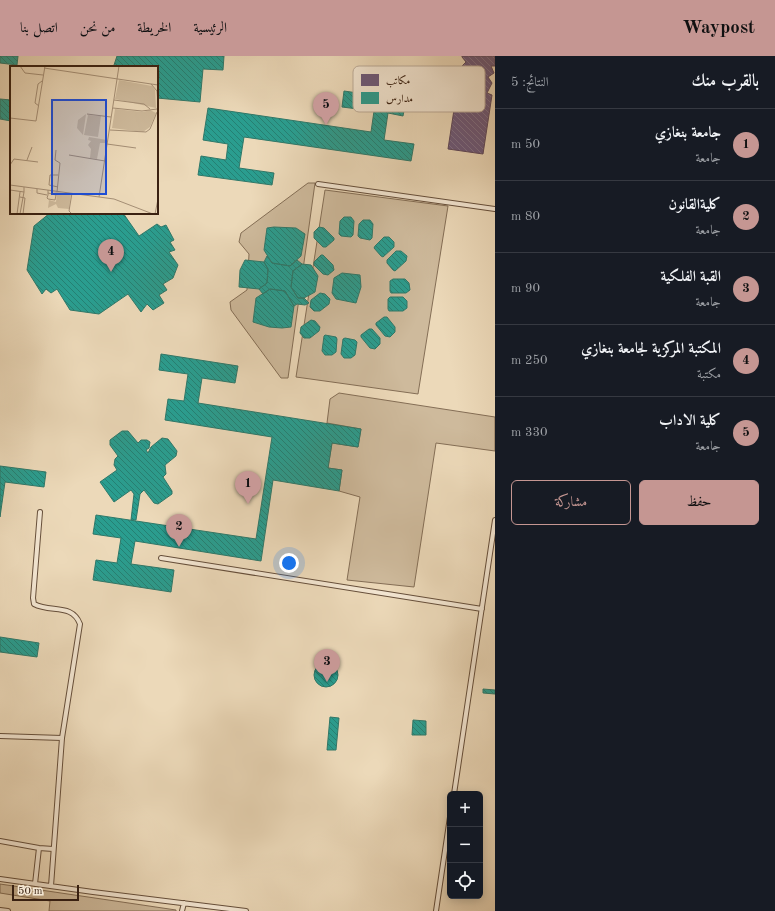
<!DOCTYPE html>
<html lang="ar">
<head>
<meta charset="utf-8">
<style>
	:root { --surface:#171b24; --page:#20242c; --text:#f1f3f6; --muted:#9ea1a6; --line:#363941; --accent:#c59692 }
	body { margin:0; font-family:"Old Standard TT",Amiri,serif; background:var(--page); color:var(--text); direction:rtl }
	.controls { position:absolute; right:12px; bottom:12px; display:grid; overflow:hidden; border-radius:6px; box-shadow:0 2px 10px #0003 }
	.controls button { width:36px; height:36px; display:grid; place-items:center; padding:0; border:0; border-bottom:1px solid var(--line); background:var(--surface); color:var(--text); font:20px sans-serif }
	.scale { position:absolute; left:12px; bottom:10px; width:67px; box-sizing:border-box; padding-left:4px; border:2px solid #3a2111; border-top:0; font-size:11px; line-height:14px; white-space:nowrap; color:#3a2111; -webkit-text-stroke:3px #f3e6d2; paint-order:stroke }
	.you { position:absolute; left:289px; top:507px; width:14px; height:14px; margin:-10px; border:3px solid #fff; border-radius:50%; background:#1a73e8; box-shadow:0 0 0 6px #1a73e833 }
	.badge { display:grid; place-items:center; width:26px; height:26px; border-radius:50%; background:var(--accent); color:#111; font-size:13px; font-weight:700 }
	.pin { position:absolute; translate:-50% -33px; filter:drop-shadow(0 1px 2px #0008) }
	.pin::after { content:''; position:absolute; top:21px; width:14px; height:12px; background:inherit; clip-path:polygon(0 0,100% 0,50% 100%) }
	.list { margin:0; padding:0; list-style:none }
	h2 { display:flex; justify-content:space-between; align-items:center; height:52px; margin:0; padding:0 16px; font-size:17px }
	h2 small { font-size:13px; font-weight:400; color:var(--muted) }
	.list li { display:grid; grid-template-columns:26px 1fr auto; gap:12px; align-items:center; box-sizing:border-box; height:72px; padding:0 16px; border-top:1px solid var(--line) }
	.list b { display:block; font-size:15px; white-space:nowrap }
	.list p { margin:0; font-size:13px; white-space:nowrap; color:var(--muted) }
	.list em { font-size:13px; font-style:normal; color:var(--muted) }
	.actions { display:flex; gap:8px; padding:12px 16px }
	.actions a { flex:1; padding:9px 0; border:1px solid var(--accent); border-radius:6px; text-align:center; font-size:14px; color:var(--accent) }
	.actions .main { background:var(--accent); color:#111 }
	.icon { flex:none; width:22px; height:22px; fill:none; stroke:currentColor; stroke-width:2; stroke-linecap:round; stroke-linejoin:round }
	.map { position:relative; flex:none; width:495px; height:855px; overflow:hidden; direction:ltr }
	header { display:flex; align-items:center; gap:24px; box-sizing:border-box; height:56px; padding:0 20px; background:var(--accent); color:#111 }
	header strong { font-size:19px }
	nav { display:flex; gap:22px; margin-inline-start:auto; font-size:14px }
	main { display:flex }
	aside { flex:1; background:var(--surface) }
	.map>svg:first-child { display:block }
</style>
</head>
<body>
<header>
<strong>Waypost</strong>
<nav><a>الرئيسية</a><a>الخريطة</a><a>من نحن</a><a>اتصل بنا</a></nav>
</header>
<main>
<aside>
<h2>بالقرب منك<small>النتائج: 5</small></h2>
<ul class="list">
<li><span class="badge">1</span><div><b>جامعة بنغازي</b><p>جامعة</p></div><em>50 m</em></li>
<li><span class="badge">2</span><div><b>كليةالقانون</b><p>جامعة</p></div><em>80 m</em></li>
<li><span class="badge">3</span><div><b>القبة الفلكية</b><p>جامعة</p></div><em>90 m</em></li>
<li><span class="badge">4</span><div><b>المكتبة المركزية لجامعة بنغازي</b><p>مكتبة</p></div><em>250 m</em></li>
<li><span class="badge">5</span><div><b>كلية الاداب</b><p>جامعة</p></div><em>330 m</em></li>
</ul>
<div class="actions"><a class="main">حفظ</a><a>مشاركة</a></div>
</aside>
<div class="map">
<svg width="495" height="855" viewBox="0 0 495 855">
	<defs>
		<pattern id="offices-back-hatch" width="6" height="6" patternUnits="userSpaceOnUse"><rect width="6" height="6" fill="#6d597a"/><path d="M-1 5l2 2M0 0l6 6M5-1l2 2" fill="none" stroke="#83728a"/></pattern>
		<pattern id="schools-back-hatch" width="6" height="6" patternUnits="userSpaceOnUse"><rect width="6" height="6" fill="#2a9d8f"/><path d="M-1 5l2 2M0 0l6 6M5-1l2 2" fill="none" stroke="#258073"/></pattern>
	</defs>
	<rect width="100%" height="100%" fill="#ecd9b9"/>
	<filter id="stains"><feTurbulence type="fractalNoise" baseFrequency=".005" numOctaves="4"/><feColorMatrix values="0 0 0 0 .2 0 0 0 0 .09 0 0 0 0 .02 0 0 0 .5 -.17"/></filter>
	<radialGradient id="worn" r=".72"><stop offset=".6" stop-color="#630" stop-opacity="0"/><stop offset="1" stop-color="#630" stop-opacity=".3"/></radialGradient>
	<!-- green -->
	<path fill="#ceba9c" stroke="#846e56" d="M308,127H315L288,322H281L231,254L230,246L247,234L249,198L239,186L241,177Z
		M325,134L448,150L418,338L296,321Z
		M339,337L495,361V395L436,387L414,531L347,524L360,441L339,435L342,414L328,412L332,387L358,391L361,373L327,367L330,343Z
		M0,828L176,854V855H49L50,845L0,837Z"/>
	<!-- offices -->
	<path fill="url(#offices-back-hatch)" stroke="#5e485a" d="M462,0H495V10H491L494,17L488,21L492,27L487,37L492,39L483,98L448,93L457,34L461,31L459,23L463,22L465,19L461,11L466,6L462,1Z"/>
	<!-- schools -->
	<path fill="url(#schools-back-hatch)" stroke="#2f7869" d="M0,0H18L17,9L0,7Z
		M117,0H224L223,14L203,13L200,46L157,42L159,18L157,15V11H115L114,9Z
		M344,35L406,44L403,60L388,57L384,84L414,88L411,105L244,81L239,112L274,117L272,129L198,119L201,100L226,104L228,88L203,84L208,52L371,76L374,55L342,51Z
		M0,43L11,44V65L0,63Z
		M50,157H57L59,159L61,157H68L69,158L71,157H123L139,180L157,168L161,171L166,169L174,184L170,186L175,194L169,196L178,209L173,222L163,228L167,234L159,239L164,247L153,254L147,248L141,256L128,238L99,258L70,254L57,233L51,237L46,233L42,238L27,214L34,170Z
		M344,161H351L354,165L353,179L351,181L341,180L339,178L340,165Z
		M363,164H370L373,168L372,182L370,184L360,182L358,180L359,168Z
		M274,171L296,172L305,178L301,200L290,210L272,207L264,194L267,172Z
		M319,171L324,172L334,182V184L326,191H323L314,182V176Z
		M384,181H389L394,186V191L383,201L381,200L374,192L375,190Z
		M396,195H401L407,200L406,205L395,215L393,214L387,207V204Z
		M321,199H323L333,209L334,214L328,219L323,218L314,209V206Z
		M267,200L272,207L290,210L297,204L302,208L293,215L291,231L298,242H304L309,247L305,249L297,248L294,250L285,235L270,233L263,238L259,233L267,227L268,213L264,206Z
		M245,204L264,206L268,213L267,227L259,233L239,231L240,214Z
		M302,208L311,209L318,220L315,236L304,242H298L291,231L293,215Z
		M342,217L360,219L361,231L356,247L336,243L332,237L334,222Z
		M393,223H405L409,227L410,234L406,237H391L390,235V225Z
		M270,233L285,235L294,250L291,271L282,272L269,271L253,266L256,242Z
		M320,237L325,238L330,243L329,248L320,255H314L310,251L311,244Z
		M390,241H403L407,245V252L403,255H389L388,253V243Z
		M384,261H387L395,271V276L390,281L385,280L376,269V267Z
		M311,264L315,265L320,271L319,275L310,282H304L300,277L301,271Z
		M369,273H372L380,282V288L375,293L370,292L361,281V279Z
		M325,279L336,281L337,283L336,296L332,299H325L322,295L324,280Z
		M345,282L355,284L357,286L355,299L351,302H344L341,298L343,283Z
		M161,298L238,310L235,327L202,322L198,347L361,373L358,391L332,387L328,412L342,414L339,435L273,424L261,505L135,485L131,508L174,514L171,536L93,524L96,504L117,507L121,482L93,478L96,459L256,483L272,381L165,364L168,343L184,345L188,318L159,314Z
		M122,375H128L138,387L141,384H147L150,386L149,392L146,394L148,397L151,391L162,382L168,383L177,395L176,400L165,409L166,418L163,421L172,435V438L158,448L154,447L144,434L140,438L136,464H131L134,438L131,434L114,446L100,426L117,414L114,409L115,403L118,400L110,389V384Z
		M0,410L46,416L44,431L5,426L0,461Z
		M0,581L39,587L37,601L0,596Z
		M314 619a12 12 0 1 1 24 0a12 12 0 1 1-24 0Z
		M483,633L495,634V638L483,637Z
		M330,661L339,662L336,694H327Z
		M413,664L426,665V679H412Z"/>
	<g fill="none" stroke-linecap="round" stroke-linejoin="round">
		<defs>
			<path id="service" d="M318,128L495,153
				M40,456L33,542L34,548C51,557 72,547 80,568L62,682L51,830
				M161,502L482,553
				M0,680L62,682
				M454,738L495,464
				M0,785L39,792L53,793
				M0,823L93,836L246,855
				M35,828L39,792
				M0,854L8,855
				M182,855L184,847
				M436,855L450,761"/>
		</defs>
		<!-- service casing -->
		<use href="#service" stroke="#664f3b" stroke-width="6"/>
		<!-- service -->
		<use href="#service" stroke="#f3e6d2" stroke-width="4"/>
	</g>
	<!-- overview -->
	<g transform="translate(10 10)">
		<rect width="148" height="148" fill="#ecd9b9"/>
		<path d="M109,14L142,20L145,24L146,42L105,33ZM105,43L133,46L140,44L146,47L140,61L133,66L102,62ZM76,48L73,69L67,62L68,54ZM78,49L91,50L88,71L74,69ZM79,71L97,74V77H90L87,93L80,92L81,83L78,79L81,75L78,74ZM39,125L61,128L59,143L48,142L46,138L38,142L39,134L46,136L47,127Z" fill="#ceba9c"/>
		<path fill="none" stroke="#a58f76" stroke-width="1" d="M10,0L15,7L33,9M34,2L148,19M141,18L147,25L148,37M104,34L134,38L140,43M29,40L25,37L28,18L32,15M103,42L132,45L147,43M77,48L101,51M0,52L26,55L35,0M100,64L136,66L140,63L147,46M97,78L126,82M46,84L45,94L50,97L47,126M59,89L95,95M17,94L22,81M0,99L4,93L28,96M0,119L104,133L143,148M48,121L39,119L40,109H48M27,123V127L37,129M0,124L14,126V121M38,127L46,129L45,134L38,133L37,132L38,129V124M62,127L59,145L62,148M10,131L15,132L13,148M89,131L109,0M7,148L10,126M10,148L14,126M145,148L148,133"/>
		<path fill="#1d4ed8" fill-opacity="0.15" stroke="#1d4ed8" stroke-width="2" d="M42,34H96V128H42Z"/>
		<rect width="148" height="148" fill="none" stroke="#3a2111" stroke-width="2"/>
	</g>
	<!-- legend -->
	<rect x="353" y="10" width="132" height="46" rx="6" fill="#f3e6d2" stroke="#bcab98" stroke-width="1"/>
	<rect x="361" y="18" width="18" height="12" fill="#6d597a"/>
	<rect x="361" y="36" width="18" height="12" fill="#2a9d8f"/>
	<g font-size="11" fill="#3a2111">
		<text x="386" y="28">مكاتب</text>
		<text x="386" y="46">مدارس</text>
	</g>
	<rect width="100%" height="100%" filter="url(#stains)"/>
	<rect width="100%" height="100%" fill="url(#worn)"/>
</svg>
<div class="controls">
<button>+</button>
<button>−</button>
<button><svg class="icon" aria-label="locate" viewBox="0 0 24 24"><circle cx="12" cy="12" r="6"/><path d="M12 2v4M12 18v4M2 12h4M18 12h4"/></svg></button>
</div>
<div class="scale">50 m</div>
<div class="you"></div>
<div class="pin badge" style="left:248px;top:448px">1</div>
<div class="pin badge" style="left:179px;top:491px">2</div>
<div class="pin badge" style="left:327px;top:626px">3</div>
<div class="pin badge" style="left:111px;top:216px">4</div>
<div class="pin badge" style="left:326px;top:69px">5</div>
</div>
</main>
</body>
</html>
